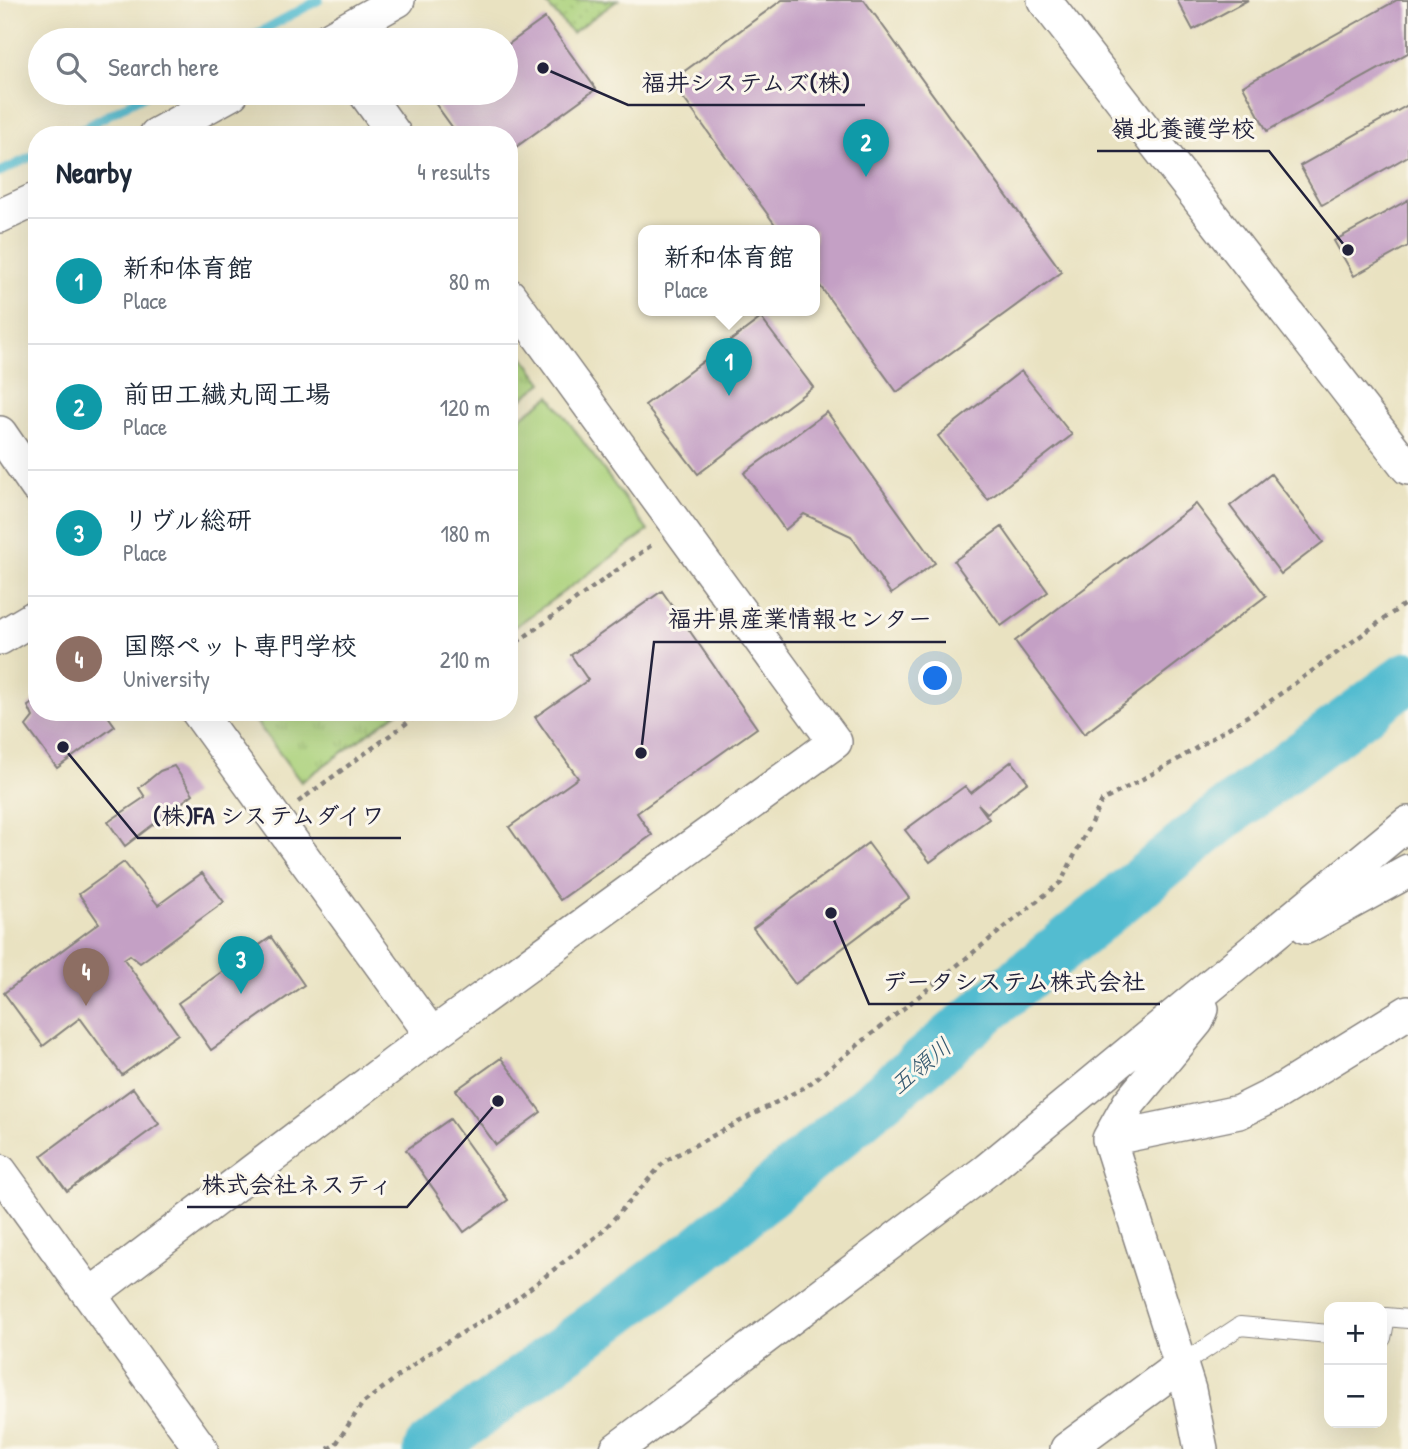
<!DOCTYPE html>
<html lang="en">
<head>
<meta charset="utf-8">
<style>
	:root { --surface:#fff; --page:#f2f2f3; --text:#1f2937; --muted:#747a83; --line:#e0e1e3; --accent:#7c3aed }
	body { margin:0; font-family:"Patrick Hand","Klee One",sans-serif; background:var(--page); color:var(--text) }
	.controls { position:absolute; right:21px; bottom:21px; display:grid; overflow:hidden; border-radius:14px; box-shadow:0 7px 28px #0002 }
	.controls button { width:63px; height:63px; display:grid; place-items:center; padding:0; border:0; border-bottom:2px solid var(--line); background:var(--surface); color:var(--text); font:35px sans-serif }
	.you { position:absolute; left:936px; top:679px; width:24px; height:24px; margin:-18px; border:5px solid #fff; border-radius:50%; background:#1a73e8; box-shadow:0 0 0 10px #1a73e833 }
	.badge { display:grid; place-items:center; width:46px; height:46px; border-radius:50%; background:var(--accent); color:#fff; font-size:23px; font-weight:700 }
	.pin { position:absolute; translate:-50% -58px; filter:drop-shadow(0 2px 4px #0008) }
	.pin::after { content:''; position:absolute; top:37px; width:24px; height:21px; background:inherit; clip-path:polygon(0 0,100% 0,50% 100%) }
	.popup { position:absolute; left:638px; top:225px; width:182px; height:91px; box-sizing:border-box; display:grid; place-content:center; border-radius:14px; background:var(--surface); filter:drop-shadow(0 2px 5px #0005); font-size:23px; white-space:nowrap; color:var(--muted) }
	.popup b { font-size:26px; color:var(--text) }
	.popup::after { content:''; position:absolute; left:50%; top:100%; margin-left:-14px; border:14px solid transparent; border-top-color:var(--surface) }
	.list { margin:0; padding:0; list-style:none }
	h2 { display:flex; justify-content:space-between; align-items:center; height:91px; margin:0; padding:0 28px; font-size:30px }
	h2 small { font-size:23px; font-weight:400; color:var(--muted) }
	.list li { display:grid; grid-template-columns:46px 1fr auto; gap:21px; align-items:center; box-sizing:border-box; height:126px; padding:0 28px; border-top:2px solid var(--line) }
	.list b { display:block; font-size:26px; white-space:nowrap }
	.list p { margin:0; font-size:23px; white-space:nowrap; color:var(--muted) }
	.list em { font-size:23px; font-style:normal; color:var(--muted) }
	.icon { flex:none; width:38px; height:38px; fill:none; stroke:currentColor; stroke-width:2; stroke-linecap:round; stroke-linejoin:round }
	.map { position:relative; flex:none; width:1408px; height:1449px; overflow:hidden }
	.search { position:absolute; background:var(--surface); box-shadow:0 7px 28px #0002; left:28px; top:28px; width:490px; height:77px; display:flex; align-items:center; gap:18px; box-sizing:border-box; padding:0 24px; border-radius:38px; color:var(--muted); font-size:26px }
	.panel { position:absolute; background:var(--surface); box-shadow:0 7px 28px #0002; left:28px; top:126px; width:490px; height:595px; border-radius:28px }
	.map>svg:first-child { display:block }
</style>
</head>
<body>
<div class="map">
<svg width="1408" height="1449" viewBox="0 0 1408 1449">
	<defs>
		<pattern id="grass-dots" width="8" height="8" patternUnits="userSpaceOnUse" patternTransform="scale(1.75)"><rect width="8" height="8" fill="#abd17b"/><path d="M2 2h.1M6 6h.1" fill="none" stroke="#93b36b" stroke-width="1.8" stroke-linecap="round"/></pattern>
		<pattern id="park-tufts" width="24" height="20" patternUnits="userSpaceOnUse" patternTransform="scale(1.75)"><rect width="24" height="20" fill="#abd17b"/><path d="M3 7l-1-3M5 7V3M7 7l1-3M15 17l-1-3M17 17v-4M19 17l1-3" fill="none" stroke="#93b36b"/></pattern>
	</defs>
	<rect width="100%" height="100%" fill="#fbf7ec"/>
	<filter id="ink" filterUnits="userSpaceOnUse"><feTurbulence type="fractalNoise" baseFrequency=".0143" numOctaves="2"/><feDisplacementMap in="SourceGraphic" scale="14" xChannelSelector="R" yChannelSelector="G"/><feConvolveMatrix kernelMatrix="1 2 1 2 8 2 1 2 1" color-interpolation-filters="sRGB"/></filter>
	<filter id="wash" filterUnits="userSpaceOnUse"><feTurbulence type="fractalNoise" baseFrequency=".00686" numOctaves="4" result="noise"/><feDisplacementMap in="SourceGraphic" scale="28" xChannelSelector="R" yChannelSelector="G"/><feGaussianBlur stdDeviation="1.57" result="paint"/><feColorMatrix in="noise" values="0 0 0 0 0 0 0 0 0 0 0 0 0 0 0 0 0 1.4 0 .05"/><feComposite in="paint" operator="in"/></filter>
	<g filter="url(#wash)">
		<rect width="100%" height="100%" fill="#e9e2c1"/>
		<!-- grass -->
		<path fill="url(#grass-dots)" stroke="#667a5b" stroke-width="2" d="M543,0H618L572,33Z"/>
		<!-- park -->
		<path fill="url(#park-tufts)" stroke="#667a5b" stroke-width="2" d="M509,338L543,383L509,408Z
			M249,712H398L301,782Z"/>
		<!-- pitch -->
		<path fill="#abd17b" stroke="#667a5b" stroke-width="2" d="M550,396L648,531L509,631V426Z"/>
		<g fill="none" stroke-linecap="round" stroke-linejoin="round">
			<!-- stream -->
			<path stroke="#52bcd0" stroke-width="9" d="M245,40L319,0
				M71,135L149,93
				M0,172L37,154"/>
			<!-- river -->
			<path stroke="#52bcd0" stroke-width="51" d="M429,1449L700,1250L1020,981L1222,816L1408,677"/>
		</g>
		<g id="blocks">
			<!-- building -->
			<path fill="#c4a0c5" d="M782,0H864L1062,272L897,392L815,279V230H779L671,81Z
				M1177,0H1248L1193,30Z
				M1397,0H1408V53L1267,131L1243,86Z
				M545,18L596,89L509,152V135H458L432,99L440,93H506V46Z
				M1408,105V156L1322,205L1300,166Z
				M1408,200V246L1354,276L1334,241Z
				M761,318L813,387L698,474L645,405Z
				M1021,371L1072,435L988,500L938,436Z
				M827,412L935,563L891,594L851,536L804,514L785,530L744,473Z
				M1271,474L1323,542L1281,574L1230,506Z
				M1196,504L1266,596L1084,734L1015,641Z
				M1002,527L1048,592L1001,626L954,561Z
				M662,591L757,728L637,813L652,835L560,900L509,827L578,778L535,717L588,680L571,655Z
				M37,700V712H105L115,726L57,768L26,726L33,717L28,706Z
				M1012,761L1028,782L987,813L978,804L989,819L930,862L905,830L965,786L971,793Z
				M174,766L193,794L125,846L108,822L145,797L139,788L160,771Z
				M868,843L909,898L795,984L753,928Z
				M124,862L158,905L202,873L224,902L140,963L130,955L124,959L178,1034L122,1075L80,1018L43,1046L4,993L99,923L79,894Z
				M271,937L304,985L211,1050L178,1003Z
				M501,1058L541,1112L496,1145L456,1090Z
				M133,1088L159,1124L67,1191L41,1156Z
				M450,1119L508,1200L464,1232L406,1150Z"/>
		</g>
	</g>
	<g filter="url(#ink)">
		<use href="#blocks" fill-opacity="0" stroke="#86827e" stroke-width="2"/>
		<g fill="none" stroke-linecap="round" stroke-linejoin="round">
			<defs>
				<path id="lane" d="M1382,1338L1386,1317L1408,1319
					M1181,1365L1240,1326L1329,1334"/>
				<path id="street" d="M1044,0L1408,468
					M327,40L398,0
					M365,93L395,135
					M156,135L232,93
					M0,216L37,199
					M0,433L37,487
					M0,638L37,616
					M198,712L432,1035
					M1306,927L1408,871
					M1109,1139L1239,1112L1277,1093L1408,1012
					M0,1171L201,1449
					M90,1295L432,1035L835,742L509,295
					M617,1449L987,1170L1408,823
					M1067,1449L1181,1365
					M1201,1449L1189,1390L1109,1139L1129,1103L1197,1021L1202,1009"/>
			</defs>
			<!-- lane casing -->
			<use href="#lane" stroke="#86827e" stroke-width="20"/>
			<!-- street casing -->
			<use href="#street" stroke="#86827e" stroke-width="36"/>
			<!-- path -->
			<path stroke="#86827e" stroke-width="4.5" stroke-dasharray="5 5" stroke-linecap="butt" d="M509,648L653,544
				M298,802L422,712
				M328,1449L336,1444L362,1404L429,1353L511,1303L602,1232L665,1161L807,1086L1061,882L1102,801L1172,763L1262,707L1406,603"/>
			<!-- lane -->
			<use href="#lane" stroke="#fff" stroke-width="18"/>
			<!-- street -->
			<use href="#street" stroke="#fff" stroke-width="33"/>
		</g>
	</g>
	<g text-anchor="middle" stroke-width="6" stroke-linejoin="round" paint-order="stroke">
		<!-- water labels -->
		<g font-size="24" font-style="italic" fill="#33586f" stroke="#fbf7ec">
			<text transform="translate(921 1066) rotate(-40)" y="8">五領川</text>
		</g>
	</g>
	<!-- callouts -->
	<path fill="none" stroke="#22223b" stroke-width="2.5" d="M543 68L628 105H865M1348 250L1269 151H1097M641 753L654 642H946M63 747L138 838H401M831 913L869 1004H1160M498 1101L407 1207H187"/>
	<g fill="#22223b" stroke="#fbf7ec" stroke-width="2.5">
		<circle cx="543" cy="68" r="7"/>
		<circle cx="1348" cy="250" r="7"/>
		<circle cx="641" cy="753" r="7"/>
		<circle cx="63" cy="747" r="7"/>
		<circle cx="831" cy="913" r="7"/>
		<circle cx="498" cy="1101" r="7"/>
	</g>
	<g font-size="24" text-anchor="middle" font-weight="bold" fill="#22223b" stroke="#fbf7ec" stroke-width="6" stroke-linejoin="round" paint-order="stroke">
		<text x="746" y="91">福井システムズ(株)</text>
		<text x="1183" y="137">嶺北養護学校</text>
		<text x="800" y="627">福井県産業情報センター</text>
		<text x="269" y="824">(株)FA システムダイワ</text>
		<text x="1014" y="990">データシステム株式会社</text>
		<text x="297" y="1193">株式会社ネスティ</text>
	</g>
</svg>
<div class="controls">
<button>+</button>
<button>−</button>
</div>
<div class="you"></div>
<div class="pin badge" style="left:729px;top:396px;background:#0f9aa8">1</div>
<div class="popup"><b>新和体育館</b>Place</div>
<div class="pin badge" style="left:866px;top:177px;background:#0f9aa8">2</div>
<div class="pin badge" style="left:241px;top:994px;background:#0f9aa8">3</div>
<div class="pin badge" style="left:86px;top:1006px;background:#8d6e63">4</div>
<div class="search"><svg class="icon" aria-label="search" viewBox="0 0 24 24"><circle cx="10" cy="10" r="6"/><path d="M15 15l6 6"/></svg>Search here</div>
<section class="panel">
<h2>Nearby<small>4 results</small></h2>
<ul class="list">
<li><span class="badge" style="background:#0f9aa8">1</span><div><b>新和体育館</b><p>Place</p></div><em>80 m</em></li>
<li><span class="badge" style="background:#0f9aa8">2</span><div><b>前田工繊丸岡工場</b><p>Place</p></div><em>120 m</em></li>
<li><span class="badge" style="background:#0f9aa8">3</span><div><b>リヴル総研</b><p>Place</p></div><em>180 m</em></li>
<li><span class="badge" style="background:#8d6e63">4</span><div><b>国際ペット専門学校</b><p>University</p></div><em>210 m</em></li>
</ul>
</section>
</div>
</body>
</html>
